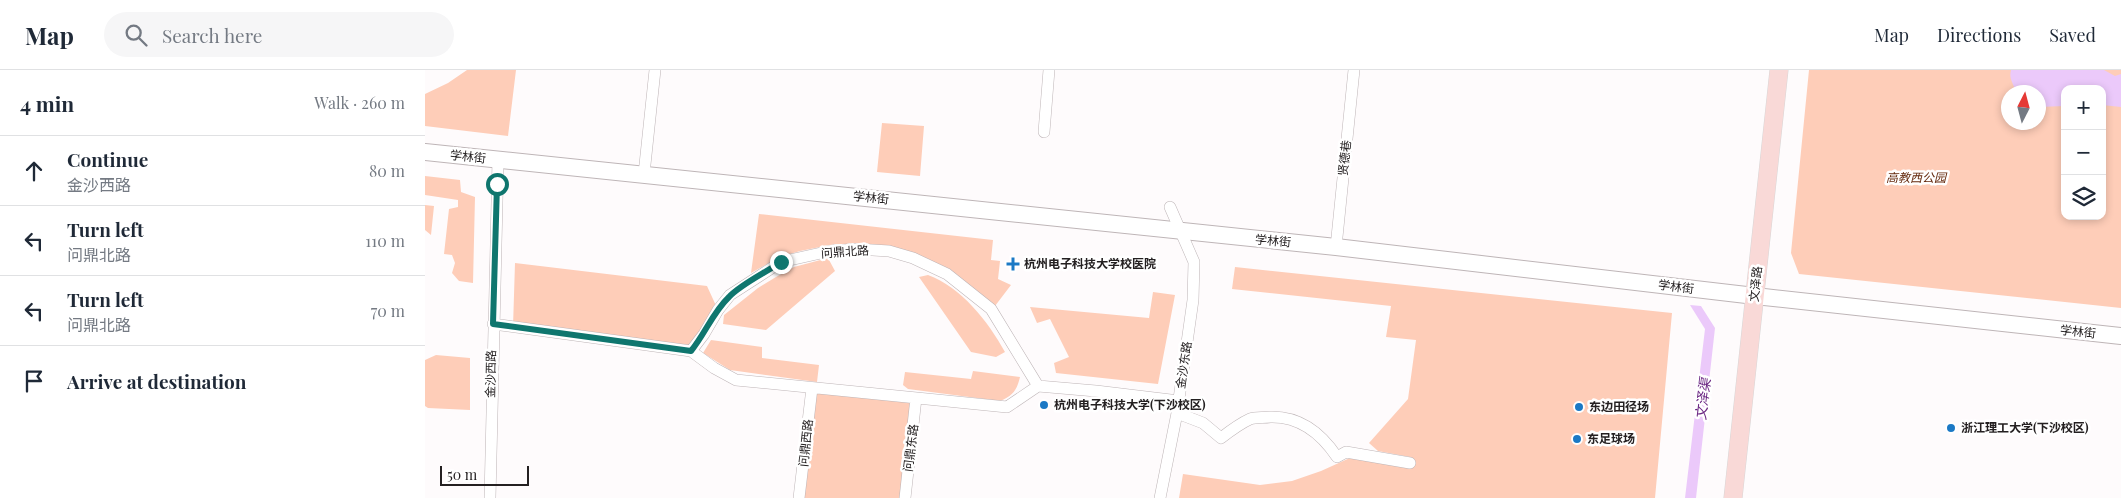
<!DOCTYPE html>
<html lang="en">
<head>
<meta charset="utf-8">
<style>
	:root { --surface:#fff; --page:#f6f6f7; --text:#1f2937; --muted:#747a83; --line:#e0e1e3 }
	body { margin:0; font-family:"Playfair Display","Noto Sans SC",serif; background:var(--page); color:var(--text) }
	.controls { position:absolute; right:15px; top:15px; display:grid; overflow:hidden; border-radius:10px; box-shadow:0 2px 8px #0003 }
	.controls button { width:45px; height:45px; display:grid; place-items:center; padding:0; border:0; border-bottom:1px solid var(--line); background:var(--surface); color:var(--text); font:25px sans-serif }
	.compass { position:absolute; left:1576px; top:15px; width:45px; height:45px; border-radius:50%; background:var(--surface); box-shadow:0 2px 8px #0003; rotate:6deg }
	.scale { position:absolute; left:15px; bottom:12px; width:89px; box-sizing:border-box; padding-left:5px; border:2px solid #242021; border-top:0; font-size:14px; line-height:18px; white-space:nowrap; color:#242021; -webkit-text-stroke:4px #fff; paint-order:stroke }
	.stop { position:absolute; width:15px; height:15px; margin:-11px; border:4px solid #0f766e; border-radius:50%; background:#fff }
	.stop.end { background:#0f766e; border-color:#fff; box-shadow:0 1px 5px #0008 }
	.list { margin:0; padding:0; list-style:none }
	h2 { display:flex; justify-content:space-between; align-items:center; height:65px; margin:0; padding:0 20px; font-size:21px }
	h2 small { font-size:16px; font-weight:400; color:var(--muted) }
	.list li { display:grid; grid-template-columns:32px 1fr auto; gap:15px; align-items:center; box-sizing:border-box; height:70px; padding:0 20px; border-top:1px solid var(--line) }
	.list b { display:block; font-size:19px; white-space:nowrap }
	.list p { margin:0; font-size:16px; white-space:nowrap; color:var(--muted) }
	.list em { font-size:16px; font-style:normal; color:var(--muted) }
	.icon { flex:none; width:28px; height:28px; fill:none; stroke:currentColor; stroke-width:2; stroke-linecap:round; stroke-linejoin:round }
	.map { position:relative; flex:none; width:1696px; height:428px; overflow:hidden }
	header { display:flex; align-items:center; gap:30px; box-sizing:border-box; height:70px; padding:0 25px; background:var(--surface); border-bottom:1px solid var(--line) }
	header strong { font-size:24px }
	nav { display:flex; gap:28px; margin-inline-start:auto; font-size:18px }
	.search { width:350px; height:45px; background:var(--page); display:flex; align-items:center; gap:12px; box-sizing:border-box; padding:0 18px; border-radius:28px; color:var(--muted); font-size:19px }
	main { display:flex }
	aside { flex:1; background:var(--surface) }
	.map>svg:first-child { display:block }
</style>
</head>
<body>
<header>
<strong>Map</strong>
<div class="search"><svg class="icon" aria-label="search" viewBox="0 0 24 24"><circle cx="10" cy="10" r="6"/><path d="M15 15l6 6"/></svg>Search here</div>
<nav><a>Map</a><a>Directions</a><a>Saved</a></nav>
</header>
<main>
<aside>
<h2>4 min<small>Walk · 260 m</small></h2>
<ul class="list">
<li><svg class="icon" aria-label="ahead" viewBox="0 0 24 24"><path d="M12 20V5M6 11l6-6 6 6"/></svg><div><b>Continue</b><p>金沙西路</p></div><em>80 m</em></li>
<li><svg class="icon" aria-label="left" viewBox="0 0 24 24"><path d="M17 20v-9H6M10 6l-5 5 5 5"/></svg><div><b>Turn left</b><p>问鼎北路</p></div><em>110 m</em></li>
<li><svg class="icon" aria-label="left" viewBox="0 0 24 24"><path d="M17 20v-9H6M10 6l-5 5 5 5"/></svg><div><b>Turn left</b><p>问鼎北路</p></div><em>70 m</em></li>
<li><svg class="icon" aria-label="arrive" viewBox="0 0 24 24"><path d="M6 21V4h12l-3 4 3 4H6"/></svg><div><b>Arrive at destination</b></div></li>
</ul>
</aside>
<div class="map">
<svg width="1696" height="428" viewBox="0 0 1696 428">
	<rect width="100%" height="100%" fill="#fefbfc"/>
	<!-- green -->
	<path fill="#fecdb8" fill-rule="evenodd" d="M42,0H91L83,66L0,56V24L23,13Z
		M1384,0H1696V238L1374,204L1366,183ZM1640,19H1677V146H1640ZM1584,22H1614V52H1584Z
		M457,53L499,56L495,106L452,102Z
		M0,106L35,110L36,122L50,127L48,213L34,211L27,203L30,193L27,185L19,184L24,139L33,137V130L0,125Z
		M0,135L9,136L6,165L0,160Z
		M334,144L568,170L566,190L575,191L573,209L586,215L570,236L529,203L434,174H410L375,181L355,187L326,203Z
		M403,188L410,201L341,260L298,254L299,245L333,218L351,207L369,197Z
		M90,193L282,216L293,240L266,281L88,257Z
		M810,197L1247,243L1230,428H754L758,404L835,415L867,411L896,401L927,387L984,398L985,387L953,381L944,373L983,329L991,270L961,267L966,236L807,219Z
		M503,205C536,217 563,251 580,282L571,287L546,282L494,207Z
		M728,222L750,225L733,314L631,303L629,293L644,287L625,249L612,253L605,237L724,248Z
		M286,270L337,277V288L394,295L392,312L305,300L278,283Z
		M11,285L45,288V340L3,338L0,336V290Z
		M548,301L595,307C592,320 588,326 575,331L483,319L478,315L480,302L546,309Z
		M387,318L491,328L480,428H374Z"/>
	<!-- water -->
	<path fill="#ebc9fa" d="M1586,0H1679L1690,6L1696,4V37L1677,35V19H1640V36L1614,37V22C1600,22 1592,27 1587,12C1585,7 1585,5 1586,0Z
		M1265,235L1276,236L1290,258L1271,428H1260L1280,259Z"/>
	<g fill="none" stroke-linecap="round" stroke-linejoin="round">
		<defs>
			<path id="minor" d="M619,62L624,0
				M219,104L230,0
				M911,177L929,0
				M68,254L266,281L279,264L293,240L305,225L356,192L405,181L431,179L464,181L488,188L522,204L566,239L613,316L671,321L754,331
				M266,281L289,298L311,310L582,337L613,316
				M752,343L778,353L796,368C805,361 814,354 825,349C831,347 838,348 845,347C875,346 896,363 912,387L921,382L985,393
				M65,428L73,90
				M374,428L387,318
				M480,428L491,328
				M735,428L752,343L768,230L769,192L745,137"/>
			<path id="secondary" d="M0,82L911,177L1330,226L1696,266"/>
			<path id="primary" d="M1308,428L1354,0"/>
		</defs>
		<!-- minor casing -->
		<use href="#minor" stroke="#beb5b7" stroke-width="12"/>
		<!-- secondary casing -->
		<use href="#secondary" stroke="#beb5b7" stroke-width="18"/>
		<!-- primary casing -->
		<use href="#primary" stroke="#d8d7d7" stroke-width="19"/>
		<!-- minor -->
		<use href="#minor" stroke="#fff" stroke-width="11"/>
		<!-- secondary -->
		<use href="#secondary" stroke="#fff" stroke-width="16"/>
		<!-- primary -->
		<use href="#primary" stroke="#f9d9d7" stroke-width="18"/>
	</g>
	<g fill="none" stroke-linecap="round" stroke-linejoin="round">
		<!-- route -->
		<path stroke="#0f766e" stroke-width="6" d="M72,114L68,254L266,281C280,264 288,242 304,227C316,214 340,203 356,192"/>
	</g>
	<!-- markers -->
	<g fill="#1b79c5" stroke="#fff" stroke-width="2">
		<path d="M585.5 186.5h5v5h5v5h-5v5h-5v-5h-5v-5h5z"/>
		<circle cx="619" cy="335" r="5"/>
		<circle cx="1154" cy="337" r="5"/>
		<circle cx="1526" cy="358" r="5"/>
		<circle cx="1152" cy="369" r="5"/>
	</g>
	<g text-anchor="middle" stroke-width="5" stroke-linejoin="round" paint-order="stroke">
		<!-- street labels -->
		<g font-size="12" fill="#242021" stroke="#fff">
			<text transform="translate(43 87) rotate(6)" y="4">学林街</text>
			<text transform="translate(920 88) rotate(-84)" y="4">贤德巷</text>
			<text transform="translate(446 128) rotate(6)" y="4">学林街</text>
			<text transform="translate(848 171) rotate(5)" y="4">学林街</text>
			<text transform="translate(420 182) rotate(-4)" y="4">问鼎北路</text>
			<text transform="translate(1331 214) rotate(-84)" y="4">文泽路</text>
			<text transform="translate(1251 217) rotate(7)" y="4">学林街</text>
			<text transform="translate(1653 262) rotate(6)" y="4">学林街</text>
			<text transform="translate(759 295) rotate(-82)" y="4">金沙东路</text>
			<text transform="translate(66 304) rotate(-89)" y="4">金沙西路</text>
			<text transform="translate(381 373) rotate(-84)" y="4">问鼎西路</text>
			<text transform="translate(486 378) rotate(-83)" y="4">问鼎东路</text>
		</g>
		<!-- park labels -->
		<g font-size="12" font-style="italic" fill="#652a0e" stroke="#fff">
			<text x="1491" y="112">高教西公园</text>
		</g>
		<!-- poi labels -->
		<g font-size="12" font-weight="bold" fill="#242021" stroke="#fff" text-anchor="start">
			<text x="599" y="198">杭州电子科技大学校医院</text>
			<text x="629" y="339">杭州电子科技大学(下沙校区)</text>
			<text x="1164" y="341">东边田径场</text>
			<text x="1536" y="362">浙江理工大学(下沙校区)</text>
			<text x="1162" y="373">东足球场</text>
		</g>
		<!-- water labels -->
		<g font-size="14" font-style="italic" fill="#6b2783" stroke="#fff">
			<text transform="translate(1278 329) rotate(-83)" y="5">文泽渠</text>
		</g>
	</g>
</svg>
<div class="controls">
<button>+</button>
<button>−</button>
<button><svg class="icon" aria-label="layers" viewBox="0 0 24 24"><path d="M12 4l9 5-9 5-9-5zM3 14l9 5 9-5"/></svg></button>
</div>
<svg class="compass" viewBox="-18 -18 36 36"><path d="M0-13l5 13h-10z" fill="#e53935"/><path d="M0 13l5-13h-10z" fill="#747a83"/></svg>
<div class="scale">50 m</div>
<div class="stop" style="left:72px;top:114px"></div>
<div class="stop end" style="left:356px;top:192px"></div>
</div>
</main>
</body>
</html>
